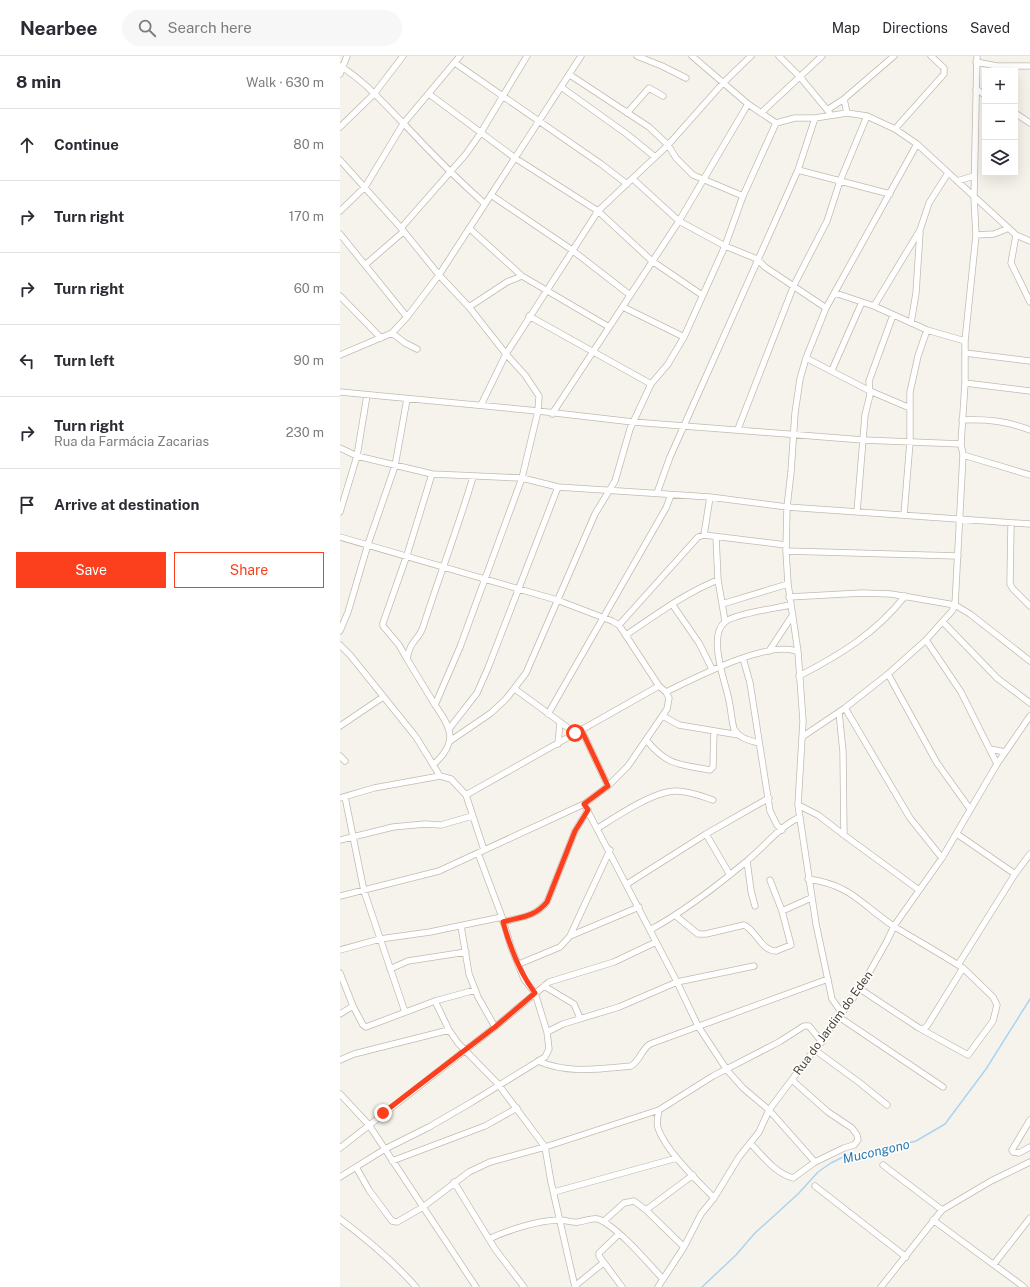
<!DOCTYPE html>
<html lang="en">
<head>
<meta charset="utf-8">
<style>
	:root { --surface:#fff; --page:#f7f7f7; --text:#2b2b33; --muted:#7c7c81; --line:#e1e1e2; --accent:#fc3f1d }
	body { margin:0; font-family:"Public Sans",sans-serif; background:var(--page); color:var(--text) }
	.controls { position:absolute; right:12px; top:12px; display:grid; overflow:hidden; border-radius:0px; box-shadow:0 4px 16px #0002 }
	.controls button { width:36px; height:36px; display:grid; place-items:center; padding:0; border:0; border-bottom:1px solid var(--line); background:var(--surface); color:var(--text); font:20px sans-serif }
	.stop { position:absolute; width:12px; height:12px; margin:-9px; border:3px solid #fc3f1d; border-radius:50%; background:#fff }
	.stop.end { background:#fc3f1d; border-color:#fff; box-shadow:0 1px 4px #0008 }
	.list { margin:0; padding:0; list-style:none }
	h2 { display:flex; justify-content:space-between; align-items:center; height:52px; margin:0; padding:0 16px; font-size:17px }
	h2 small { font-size:13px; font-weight:400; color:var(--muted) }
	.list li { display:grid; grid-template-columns:26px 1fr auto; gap:12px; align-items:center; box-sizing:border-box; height:72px; padding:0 16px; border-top:1px solid var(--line) }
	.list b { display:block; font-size:15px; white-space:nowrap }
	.list p { margin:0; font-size:13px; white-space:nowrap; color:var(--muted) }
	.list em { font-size:13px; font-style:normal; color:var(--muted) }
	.actions { display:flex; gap:8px; padding:12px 16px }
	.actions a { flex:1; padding:9px 0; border:1px solid var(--accent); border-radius:0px; text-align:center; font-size:14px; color:var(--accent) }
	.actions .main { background:var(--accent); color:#fff }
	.icon { flex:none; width:22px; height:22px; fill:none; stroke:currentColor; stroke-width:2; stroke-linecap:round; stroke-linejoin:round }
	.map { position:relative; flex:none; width:690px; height:1231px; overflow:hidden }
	header { display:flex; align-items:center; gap:24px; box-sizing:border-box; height:56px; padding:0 20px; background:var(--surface); border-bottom:1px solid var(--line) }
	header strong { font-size:19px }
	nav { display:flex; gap:22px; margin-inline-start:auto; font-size:14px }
	.search { width:280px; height:36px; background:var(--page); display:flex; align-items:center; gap:10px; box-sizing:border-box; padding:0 14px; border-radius:22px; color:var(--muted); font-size:15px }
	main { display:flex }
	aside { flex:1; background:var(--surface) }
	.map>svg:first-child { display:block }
</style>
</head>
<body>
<header>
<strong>Nearbee</strong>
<div class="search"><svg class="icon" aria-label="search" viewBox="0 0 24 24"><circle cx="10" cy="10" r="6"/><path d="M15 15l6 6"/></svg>Search here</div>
<nav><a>Map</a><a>Directions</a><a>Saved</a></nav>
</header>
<main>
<aside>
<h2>8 min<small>Walk · 630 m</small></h2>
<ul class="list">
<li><svg class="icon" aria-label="ahead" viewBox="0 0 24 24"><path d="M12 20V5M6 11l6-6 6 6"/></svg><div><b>Continue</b></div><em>80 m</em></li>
<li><svg class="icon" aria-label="right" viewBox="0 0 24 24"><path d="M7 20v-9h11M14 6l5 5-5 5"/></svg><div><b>Turn right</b></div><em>170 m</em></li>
<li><svg class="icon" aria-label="right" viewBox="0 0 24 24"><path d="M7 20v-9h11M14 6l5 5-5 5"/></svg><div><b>Turn right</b></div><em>60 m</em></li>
<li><svg class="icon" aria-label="left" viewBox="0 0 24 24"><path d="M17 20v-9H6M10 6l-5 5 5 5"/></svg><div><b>Turn left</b></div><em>90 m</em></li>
<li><svg class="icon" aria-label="right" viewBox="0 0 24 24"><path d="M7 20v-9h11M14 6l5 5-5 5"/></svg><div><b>Turn right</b><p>Rua da Farmácia Zacarias</p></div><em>230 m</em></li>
<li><svg class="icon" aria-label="arrive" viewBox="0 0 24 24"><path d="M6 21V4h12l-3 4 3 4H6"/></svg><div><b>Arrive at destination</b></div></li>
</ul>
<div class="actions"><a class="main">Save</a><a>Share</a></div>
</aside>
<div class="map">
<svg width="690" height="1231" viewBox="0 0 690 1231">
	<rect width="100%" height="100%" fill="#f6f3ec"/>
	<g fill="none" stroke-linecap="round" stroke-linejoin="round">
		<!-- stream -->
		<path stroke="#a9d4f2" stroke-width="1.5" d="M362,1231L396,1199L415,1177L458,1138L478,1116L491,1107L507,1099L541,1094L576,1085L605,1068L646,1013L690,943"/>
		<defs>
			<path id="street" d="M297,0L322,10L346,22
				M352,0L408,48L436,67L455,62H475L507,57L527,60L555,73L577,88L676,179L690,185
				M439,0L460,21L489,56
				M636,6L657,10H690
				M115,7L261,108L287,128
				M0,10C25,25 46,50 66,70C91,97 117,123 145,148
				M0,18L7,0
				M230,19L309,71L328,89L336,102L353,119L403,140
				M221,31L288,79L315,101
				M636,33L645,39
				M89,38L175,102L258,155L312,205L362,239
				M504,43L507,57
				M487,54L504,43L554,0
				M287,57L309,32L323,40
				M421,57L482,0
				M675,57L690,67
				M0,71L34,38L63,0
				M555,73L604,18V12L591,0
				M0,104L61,172L99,219L129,251L166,298L185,319L199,340L198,355L182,422L120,591L95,649C112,673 118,686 94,708
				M458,114L550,138
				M293,123L339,165L385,190L417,203L425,211L486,252
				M617,125L634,120
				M151,139L232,194L290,239
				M0,155L25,131L63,68L120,0
				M61,172L126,98L140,78L187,0
				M129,172L182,220L269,271
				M0,178L67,261
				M636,179L654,178L669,172
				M676,179L671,207L690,246
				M25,209L63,176
				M495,237L534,250L587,274L625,285
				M0,240L41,282
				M534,250L580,174L589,147L608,117
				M129,251L167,226L182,220
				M283,251L344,281
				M189,260L311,328
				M571,267L576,237L580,176
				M52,277L65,287L77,293
				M625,297L690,305
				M0,299L52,277L67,261L99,219L241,0
				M466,302L530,335L570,352
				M492,314L522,246
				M625,327L690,335
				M0,336L198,355L293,366L523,384L621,388
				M141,349L166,298L258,155L328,89L383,27L411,0
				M212,358L339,165L408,48
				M622,364C647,363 667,365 690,374
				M398,373L454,229L487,165L500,125L527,60
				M0,392L17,400L92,418L182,422L218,431L370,441L447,451L690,468
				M623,399L690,419
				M92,418L67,499L43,567V570L59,589L67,603C70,584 79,584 83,571C99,521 118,472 133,421
				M317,437L330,401L458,114L475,62
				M0,456L17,400L27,339
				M517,456L525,359L530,339L529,325L553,259
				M564,459L570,386V336L578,300L587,274
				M671,467L670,528L673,533L690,550
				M364,479L446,489
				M0,481L217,544L272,565L279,569L319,630L326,636L329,642L327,653L288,710L268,730L244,748L99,815L0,840
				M376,481L378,524L385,565
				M446,495L618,500
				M449,541L522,537L551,538L615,549L630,558L690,605
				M332,548L359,587L372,613
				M382,548L448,528
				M603,566L657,622L690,647
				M279,569L358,481L364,479L370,441
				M0,575L8,556L28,488L55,410L67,343
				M286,579C316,559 345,537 378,524
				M586,584L621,636L657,708
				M0,589L10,599L76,681L100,720L111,723L126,739L144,794
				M429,595L452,560
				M403,602L410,627L430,755L437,769L442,774
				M67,603L95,649
				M548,618L597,707L630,753
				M459,620C500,599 536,577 565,540
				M175,633L235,677
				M326,636C353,623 431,582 458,596
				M505,652L570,762L602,802
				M208,658L326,452L331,439
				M323,660L339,669L399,679
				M0,670L43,641
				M109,673L137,637L148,612L218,431
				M241,673L268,730
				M462,681L505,652L548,618L586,584L612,555L615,549L623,399L621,388L625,327V285L636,179L634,141L637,0
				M110,685L151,657L166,643L186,617L255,458L275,425L290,373L311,328L328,308L344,281L385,190L403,140L436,67
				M307,685C328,710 339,708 370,714L373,711L374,675
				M419,687C409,684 400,683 394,673C391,662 391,651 388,640C384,623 368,579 385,566C394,558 437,552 450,549
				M218,688L220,667
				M650,693L665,696
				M0,700L5,705
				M126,739L319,630
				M5,741L24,835L65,956
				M0,742L34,732L100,720
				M244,748L337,926L358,970L387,1014L403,1032L429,1054L475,1106
				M458,749L478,759L504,779L503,696L499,656
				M258,772C277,760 314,735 336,735C349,735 361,740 373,744
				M366,778L390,819
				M617,778L675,818
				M504,779L579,834
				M0,784L53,771L85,768L101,769L132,760
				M138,797L162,861L171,891L184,923L195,937L207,976
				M407,805L411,835L415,850
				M468,823C512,829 521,849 555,871C578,885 601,898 623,912L587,970L583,973
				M430,824L442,855
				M287,828L366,778L429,742
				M336,860L358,878H366L404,869C416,874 421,895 436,895L451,889L442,855L471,842
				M163,866C180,861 195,861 207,846L235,775L248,754
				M121,870L129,918L138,941L155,971
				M310,874C345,855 377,830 408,804C424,791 440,770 460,761
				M230,880L270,794
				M0,894L40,883L90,876L162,861
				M179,908L220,891L230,880L299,851
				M618,909L675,818L690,798
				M50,913L68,905L126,896
				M0,917L13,950L0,958
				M204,930L234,948L240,962
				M520,933L579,972L628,999L653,965L657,949L653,941L623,912
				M95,945L109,974L118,987L158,1028L205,1091L211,1126L235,1231
				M13,950L23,969L26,971L95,945L135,934
				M502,957L492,943L476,868L458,749L463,665L458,596L448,528L446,495L447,451L451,416L455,357L460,323L466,302L486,252L577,88
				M499,961L603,1031
				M475,994L520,1027L547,1049
				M0,1004L14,998L109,974
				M198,1005C228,1018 259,1013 291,1010C300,1005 301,994 310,988L488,923
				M0,1038L29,1069L136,1231
				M319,1054C318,1060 316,1066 318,1072C325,1094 358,1125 374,1142
				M690,1064L672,1094L673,1096L679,1097L690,1091
				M411,1088C424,1101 435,1117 453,1122L475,1106L504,1092L514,1089L518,1084L517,1079L512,1072L488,1056L452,1024
				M0,1092L155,971L209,926L274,906L316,886
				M52,1105L145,1070L177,1052
				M543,1109L602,1154
				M16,1111L29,1134L52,1165L57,1166L83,1151L129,1116L150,1106L205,1091L319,1054L373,1020L439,986L464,970H469L482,986
				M0,1121L45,1093L89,1071L132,1046L205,1001L209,993L207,976L223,968L279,951L337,926L414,910
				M114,1126L155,1193L184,1231
				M475,1130L566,1201
				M214,1136L337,1102
				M306,1154L353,1119
				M0,1163C28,1184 53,1205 76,1231
				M593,1164L684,1231
				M264,1165L284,1147L294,1145L306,1154L344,1191
				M279,1178L259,1197V1200L282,1231
				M149,1183C168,1174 199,1164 220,1164C226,1164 232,1167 238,1166C248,1165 255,1159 264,1166C285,1179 306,1205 323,1223
				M654,1208L690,1162
				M235,1230L263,1207
				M318,1231L344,1191L361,1158L374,1142L399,1101L419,1076L429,1054L520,933L547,885L554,870L602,802L657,708L690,660
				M541,1231L602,1154L651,1125L690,1106"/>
		</defs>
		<!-- street casing -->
		<use href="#street" stroke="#c2bbae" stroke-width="7"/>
		<!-- street -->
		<use href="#street" stroke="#fff" stroke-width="5.5"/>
	</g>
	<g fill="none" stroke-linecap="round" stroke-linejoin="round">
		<!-- route -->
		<path stroke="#fc3f1d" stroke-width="5" d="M43,1057L155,971L195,937C179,916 170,891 163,866C180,861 195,861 207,846L235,775L248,754L244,748L268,730L241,673L235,677"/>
	</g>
	<g text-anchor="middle" stroke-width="3" stroke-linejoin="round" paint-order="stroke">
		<!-- street labels -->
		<g font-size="12" fill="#4b4439" stroke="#fff">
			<text transform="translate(493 967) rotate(-54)" y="4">Rua do Jardim do Eden</text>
		</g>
		<!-- water labels -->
		<g font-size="13" font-style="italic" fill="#2e7ab2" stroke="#fff">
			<text transform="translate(536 1095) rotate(-13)" y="5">Mucongono</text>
		</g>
	</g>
</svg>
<div class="controls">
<button>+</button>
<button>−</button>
<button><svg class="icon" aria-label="layers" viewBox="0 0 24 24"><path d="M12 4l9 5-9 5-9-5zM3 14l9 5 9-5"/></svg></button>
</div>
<div class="stop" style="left:235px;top:677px"></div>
<div class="stop end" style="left:43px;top:1057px"></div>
</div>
</main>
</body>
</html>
